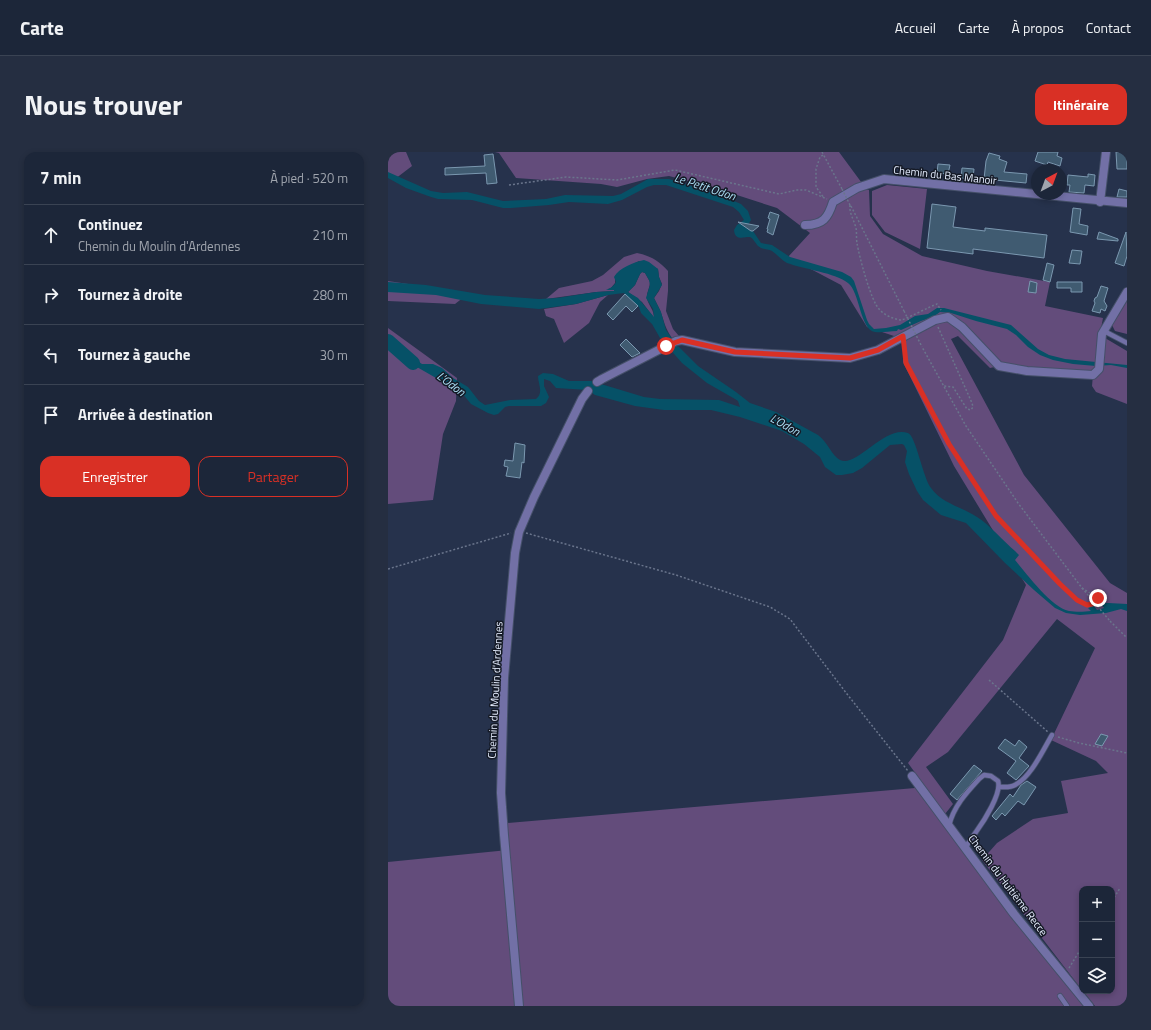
<!DOCTYPE html>
<html lang="fr">
<head>
<meta charset="utf-8">
<style>
	:root { --surface:#1c2639; --page:#252e41; --text:#f1f3f6; --muted:#a0a5ae; --line:#3a4353; --accent:#d93025 }
	body { margin:0; font-family:"Titillium Web",sans-serif; background:var(--page); color:var(--text) }
	.controls { position:absolute; right:12px; bottom:12px; display:grid; overflow:hidden; border-radius:8px; box-shadow:0 2px 6px #0003 }
	.controls button { width:36px; height:36px; display:grid; place-items:center; padding:0; border:0; border-bottom:1px solid var(--line); background:var(--surface); color:var(--text); font:20px sans-serif }
	.compass { position:absolute; left:643px; top:12px; width:36px; height:36px; border-radius:50%; background:var(--surface); box-shadow:0 2px 6px #0003; rotate:41deg }
	.stop { position:absolute; width:12px; height:12px; margin:-9px; border:3px solid #d93025; border-radius:50%; background:#fff }
	.stop.end { background:#d93025; border-color:#fff; box-shadow:0 1px 4px #0008 }
	.list { margin:0; padding:0; list-style:none }
	h2 { display:flex; justify-content:space-between; align-items:center; height:52px; margin:0; padding:0 16px; font-size:17px }
	h2 small { font-size:13px; font-weight:400; color:var(--muted) }
	.list li { display:grid; grid-template-columns:26px 1fr auto; gap:12px; align-items:center; box-sizing:border-box; height:60px; padding:0 16px; border-top:1px solid var(--line) }
	.list b { display:block; font-size:15px; white-space:nowrap }
	.list p { margin:0; font-size:13px; white-space:nowrap; color:var(--muted) }
	.list em { font-size:13px; font-style:normal; color:var(--muted) }
	.actions { display:flex; gap:8px; padding:12px 16px }
	.actions a { flex:1; padding:9px 0; border:1px solid var(--accent); border-radius:12px; text-align:center; font-size:14px; color:var(--accent) }
	.actions .main { background:var(--accent); color:#fff }
	.icon { flex:none; width:22px; height:22px; fill:none; stroke:currentColor; stroke-width:2; stroke-linecap:round; stroke-linejoin:round }
	.map { position:relative; flex:none; width:739px; height:854px; overflow:hidden; border-radius:12px }
	header { display:flex; align-items:center; gap:24px; box-sizing:border-box; height:56px; padding:0 20px; background:var(--surface); border-bottom:1px solid var(--line) }
	header strong { font-size:19px }
	nav { display:flex; gap:22px; margin-inline-start:auto; font-size:14px }
	.intro { display:flex; align-items:center; justify-content:space-between; box-sizing:border-box; height:96px; padding:0 24px }
	h1 { margin:0; font-size:28px }
	.button { padding:10px 18px; border-radius:12px; background:var(--accent); color:#fff; font-size:14px; font-weight:700 }
	main { display:flex; gap:24px; padding:0 24px }
	aside { flex:1; background:var(--surface); border-radius:12px; box-shadow:0 2px 6px #0003 }
	.map>svg:first-child { display:block }
</style>
</head>
<body>
<header>
<strong>Carte</strong>
<nav><a>Accueil</a><a>Carte</a><a>À propos</a><a>Contact</a></nav>
</header>
<div class="intro"><h1>Nous trouver</h1><a class="button">Itinéraire</a></div>
<main>
<aside>
<h2>7 min<small>À pied · 520 m</small></h2>
<ul class="list">
<li><svg class="icon" aria-label="ahead" viewBox="0 0 24 24"><path d="M12 20V5M6 11l6-6 6 6"/></svg><div><b>Continuez</b><p>Chemin du Moulin d'Ardennes</p></div><em>210 m</em></li>
<li><svg class="icon" aria-label="right" viewBox="0 0 24 24"><path d="M7 20v-9h11M14 6l5 5-5 5"/></svg><div><b>Tournez à droite</b></div><em>280 m</em></li>
<li><svg class="icon" aria-label="left" viewBox="0 0 24 24"><path d="M17 20v-9H6M10 6l-5 5 5 5"/></svg><div><b>Tournez à gauche</b></div><em>30 m</em></li>
<li><svg class="icon" aria-label="arrive" viewBox="0 0 24 24"><path d="M6 21V4h12l-3 4 3 4H6"/></svg><div><b>Arrivée à destination</b></div></li>
</ul>
<div class="actions"><a class="main">Enregistrer</a><a>Partager</a></div>
</aside>
<div class="map">
<svg width="739" height="854" viewBox="0 0 739 854">
	<rect width="100%" height="100%" fill="#26324c"/>
	<!-- green -->
	<path fill="#634c7b" d="M0,0H18L24,14L7,27L0,23Z
		M107,0H451L479,38H481L482,64L495,82L534,104L599,119L662,130L657,154L715,166L711,187L717,186L739,199V252L708,240L704,234L705,223L611,214L602,216L570,184L563,187L636,323L722,431L739,441V854H707L695,839H724V737H694V838L594,708L609,691L645,667L680,661L673,629L720,621L708,609L663,588L707,496L669,467L560,600L538,615L565,652L557,662L520,611L615,488L638,433L566,314L515,210V187L479,175L453,133L400,105L422,81L389,56L324,35L281,24L259,27L229,35L213,32L128,26L111,1Z
		M499,33L539,37L532,97L497,80L484,63V39Z
		M249,101C263,104 271,109 280,119V139L278,159L285,177L291,184L284,186C277,176 276,169 272,158C270,154 268,150 266,146L271,139L274,132L271,125L270,117L251,109L234,118L227,124V131L223,136L220,137L226,138V139L208,140L158,147L171,136L204,129L215,123L236,105Z
		M254,120L257,121L262,130C262,136 258,141 259,147C261,154 266,158 266,166L254,150L240,140L247,133L252,122Z
		M0,129L81,141L67,152L0,149Z
		M220,143L212,150L201,171L176,191L166,167L158,164L156,157L188,152Z
		M739,149V182L727,179L724,173Z
		M0,176L69,226L68,249L55,282L45,348L0,352Z
		M527,636L695,854H0V710L120,698L119,671Z"/>
	<!-- water -->
	<path fill="#065167" fill-rule="evenodd" d="M0,20L43,39L55,41L79,40L115,49L158,47L177,43L225,44L233,42L260,27H281L334,44L353,52L360,59L363,68L358,76L365,79L373,91L384,93L402,105L454,120L463,125L466,129L479,168L481,172L486,177L498,176L512,173L527,164L540,162L549,156H556L623,173L650,197L661,203L677,207L739,213V216L723,213L708,214L685,212L665,208L652,203L640,195L628,183L619,177L588,169L563,161L552,160L545,165L533,169L513,178L510,177L509,179C501,179 494,181 487,180C472,178 472,140 460,131C448,121 415,117 399,111C393,108 390,103 384,99C380,97 375,98 370,94C367,91 366,87 362,85C355,85 347,89 346,78L349,73L356,68L351,60L345,55L278,33H266L259,35L234,48L220,52L181,50L161,53L123,56H115L84,48L50,47L43,45L18,36L0,26Z
		M256,108L261,110L270,117L271,125L274,133L266,146L273,160L278,178L288,192L310,214L348,240L362,251L388,260L430,283C439,289 444,304 452,308C469,316 496,273 520,281C528,284 535,326 543,336C553,351 574,355 589,365C602,373 615,389 627,399L631,403L627,408C639,422 663,455 681,459C687,460 696,460 703,459L700,456L706,454L709,458L716,456L712,451H720L739,452V459L733,457L718,461L692,463L678,461L667,456L646,438L617,411L578,371L553,363L535,348L529,339L521,322L517,310L519,299L516,293L514,292L502,293L474,316L465,321L454,323H448L437,315L432,305L416,292L394,279L352,265L323,258H276L247,254L207,243L200,238L168,236L162,229L156,227V234L161,245L158,251L153,254H121L117,255L110,262L106,263L100,261L83,252L74,241L22,211C14,204 10,194 0,188V183L10,190L28,208L34,212H45L54,216L65,226L80,235L91,249L97,253L122,248L148,247C156,241 150,232 150,224L155,221L165,222L181,229H203L256,245L272,247L331,248L352,255L350,249L347,247L319,231L294,211L272,186L264,172L253,161L251,155L236,141L220,143L188,152L151,157L93,152L48,143L0,140V130L38,133L97,143L151,147L169,146L208,140L226,139V138H218C223,136 226,134 228,130L226,125C231,116 246,110 256,108ZM254,120L257,121L261,128L262,133L258,146L265,157L266,165L250,146L240,140L247,133L252,122Z"/>
	<g fill="none" stroke-linecap="round" stroke-linejoin="round">
		<!-- river -->
		<path stroke="#065167" stroke-width="14" d="M0,189L25,211"/>
	</g>
	<!-- building -->
	<path fill="#405b71" stroke="#7b98b0" d="M650,0H670L669,4L674,6L672,14L660,10L659,13L647,9Z
		M728,0H739V17H729Z
		M601,1L612,4L611,7L619,10L616,20L639,22L638,31L596,27L598,9Z
		M105,2L109,31L99,32L98,21L57,23V16L97,14L96,3Z
		M550,12L562,13L560,22L549,21Z
		M574,16L586,17L585,26L581,25V27L573,26Z
		M700,22L707,23L706,34L697,33L696,41L681,40L682,33H679L680,23L700,25Z
		M731,37L739,39V45H729Z
		M544,52L568,55L565,75L597,79V76L659,83L656,106L585,97V102L539,96Z
		M685,56L693,57L691,72L700,74L699,83L682,80Z
		M382,60L391,63L385,83L379,80L380,77H379L382,67L380,66Z
		M350,70L371,74L365,79H363Z
		M711,80L730,87V89L709,87Z
		M738,80L739,104L736,114L727,111Z
		M684,98L694,99L692,112L681,111Z
		M659,111L666,113L662,130L655,128Z
		M642,129L649,131L648,141L640,140Z
		M669,130H694V140H683V136H669Z
		M713,134L720,136L716,149L719,154L717,159L713,157L712,161L704,159L707,151L706,149L707,146L709,145Z
		M237,142L250,154L244,160L238,154L225,168L219,162Z
		M238,187L252,201L244,205L232,193Z
		M127,291L137,293L136,311L134,310L132,326L118,324L120,315L116,314L117,308L125,309Z
		M713,582L720,584L714,594L707,592Z
		M617,587L627,594L631,588L639,595L631,606L641,614L628,628L619,621L628,609L610,596Z
		M586,613L594,619L569,648L562,642Z
		M639,629L648,635L636,653L630,649L617,664L614,661L608,668L604,664L622,642L625,645L633,633Z"/>
	<g fill="none" stroke-linecap="round" stroke-linejoin="round">
		<defs>
			<path id="lane" d="M716,179L739,191
				M611,635C617,635 622,636 627,633C643,625 655,598 664,583
				M561,674C565,655 579,640 591,627L596,623L603,624L610,629C614,641 596,669 588,680C584,686 580,690 578,696
				M672,844L679,854"/>
			<path id="street" d="M712,50L718,0
				M417,73C435,73 440,66 445,50L469,36L496,27L739,51
				M209,230L214,227L288,189L294,188L347,200L462,206L490,198L547,168L560,165L574,175L611,214L639,219L705,223L711,217L714,182L739,140
				M524,624L626,762L701,854
				M131,854L116,683L113,641L116,526L127,401L131,380L146,345L194,247L200,239"/>
		</defs>
		<!-- lane casing -->
		<use href="#lane" stroke="#455069" stroke-width="6"/>
		<!-- street casing -->
		<use href="#street" stroke="#455069" stroke-width="10"/>
		<!-- path -->
		<path stroke="#6a758c" stroke-width="1.5" stroke-dasharray="2 2" stroke-linecap="butt" d="M434,0L454,37
			M435,3L432,5L428,17V35L436,46
			M121,33L178,25L229,28L287,18L391,42L409,38H418L439,47
			M462,53C461,61 466,68 468,76C469,81 468,86 469,91C471,104 483,149 491,157C496,163 505,167 513,168C516,168 543,154 549,152L553,158
			M463,54L516,159
			M550,175L584,251L585,255L583,258L579,257L565,235L556,234
			M516,193L518,211L561,292L608,364L672,432L689,448L699,453L713,450L710,446L694,436L630,351L578,274L534,195
			M138,381L288,423L382,455L402,467L459,542L520,619
			M0,417L123,381
			M722,469L739,486
			M601,528L660,580
			M670,585L691,591L739,601
			M724,749L732,736
			M681,816L694,795"/>
		<!-- lane -->
		<use href="#lane" stroke="#7270a6" stroke-width="4.5"/>
		<!-- street -->
		<use href="#street" stroke="#7270a6" stroke-width="8"/>
		<!-- path-bridge -->
		<path stroke="#6a758c" stroke-width="1.5" stroke-dasharray="2 2" stroke-linecap="butt" d="M454,37L462,53
			M516,159L534,195
			M694,436L722,469"/>
	</g>
	<g fill="none" stroke-linecap="round" stroke-linejoin="round">
		<!-- route -->
		<path stroke="#d93025" stroke-width="5" d="M278,194L294,188L347,200L462,206L490,198L515,184L518,211L561,292L608,364L672,432L689,448L699,453L713,450L710,446"/>
	</g>
	<g text-anchor="middle" stroke-width="3" stroke-linejoin="round" paint-order="stroke">
		<!-- street labels -->
		<g font-size="11" fill="#e6eeff" stroke="#151a26">
			<text transform="translate(557 23) rotate(6)" y="4">Chemin du Bas Manoir</text>
			<text transform="translate(107 538) rotate(-87)" y="4">Chemin du Moulin d'Ardennes</text>
			<text transform="translate(620 733) rotate(53)" y="4">Chemin du Huitième Recce</text>
		</g>
		<!-- water labels -->
		<g font-size="12" font-style="italic" fill="#aadef4" stroke="#151a26">
			<text transform="translate(317 35) rotate(18)" y="4">Le Petit Odon</text>
			<text transform="translate(63 232) rotate(37)" y="4">L'Odon</text>
			<text transform="translate(397 273) rotate(29)" y="4">L'Odon</text>
		</g>
	</g>
</svg>
<div class="controls">
<button>+</button>
<button>−</button>
<button><svg class="icon" aria-label="layers" viewBox="0 0 24 24"><path d="M12 4l9 5-9 5-9-5zM3 14l9 5 9-5"/></svg></button>
</div>
<svg class="compass" viewBox="-18 -18 36 36"><path d="M0-13l5 13h-10z" fill="#e53935"/><path d="M0 13l5-13h-10z" fill="#a0a5ae"/></svg>
<div class="stop" style="left:278px;top:194px"></div>
<div class="stop end" style="left:710px;top:446px"></div>
</div>
</main>
</body>
</html>
